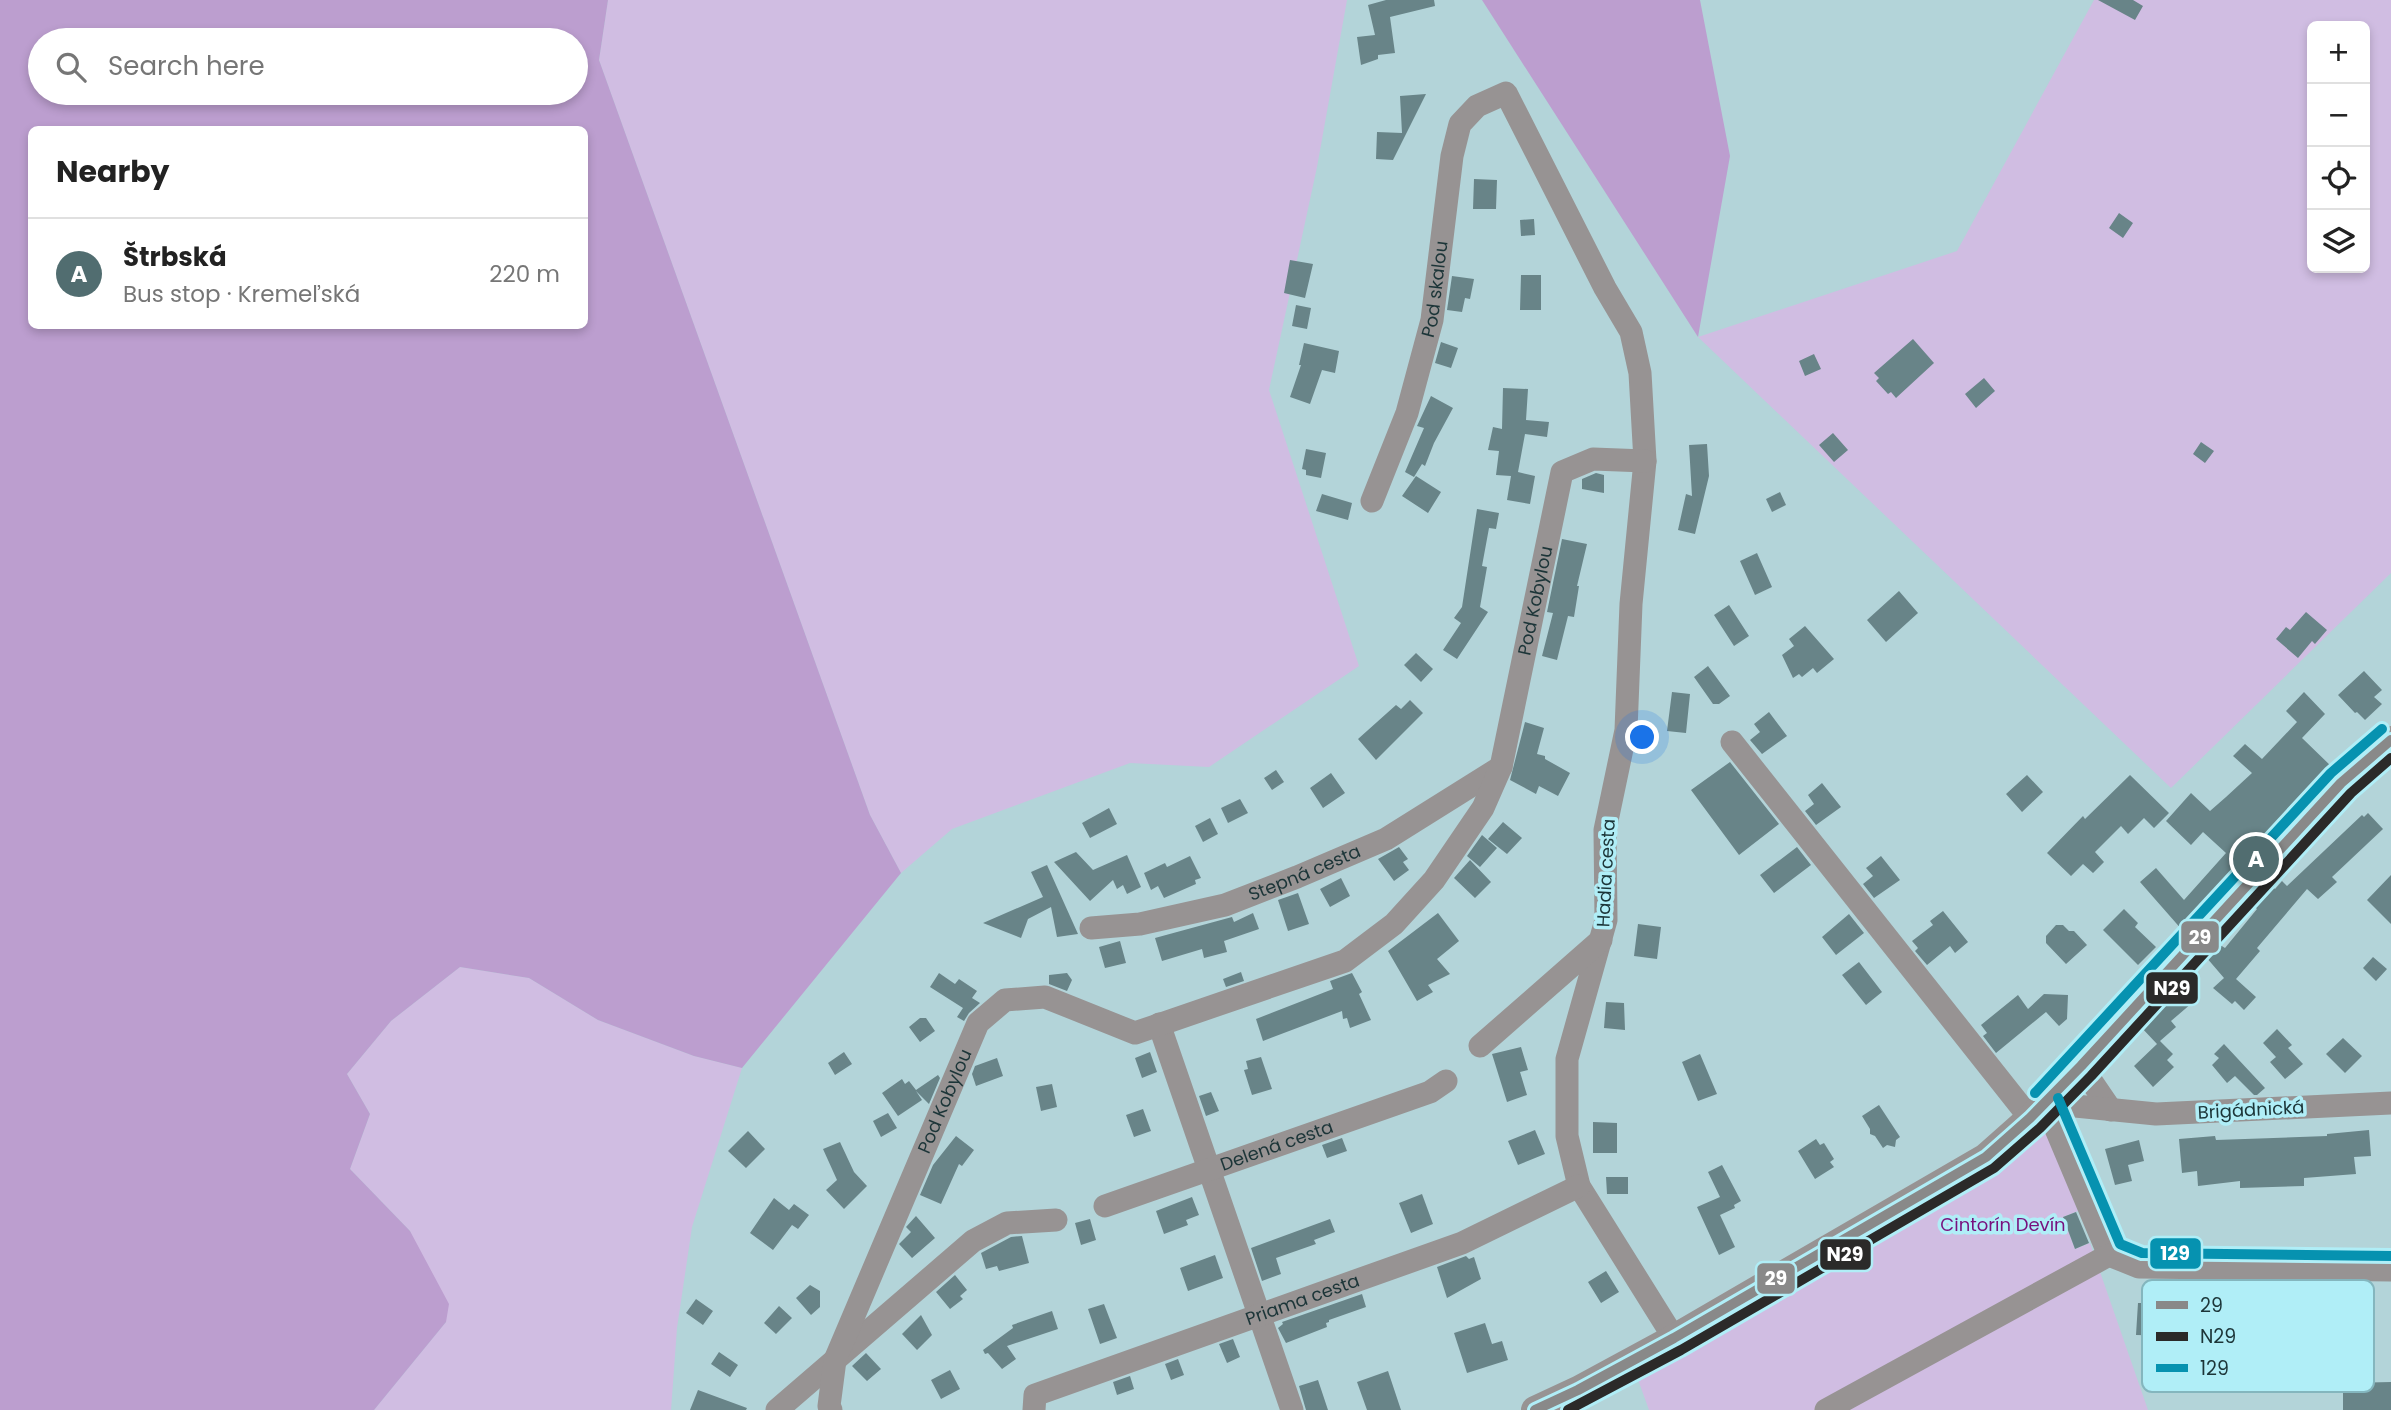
<!DOCTYPE html>
<html lang="en">
<head>
<meta charset="utf-8">
<style>
	:root { --surface:#fff; --page:#f6f6f6; --text:#222; --muted:#767676; --line:#e0e0e0; --accent:#516d70 }
	body { margin:0; font-family:Poppins,sans-serif; background:var(--page); color:var(--text) }
	.controls { position:absolute; right:21px; top:21px; display:grid; overflow:hidden; border-radius:10px; box-shadow:0 4px 10px #0003 }
	.controls button { width:63px; height:63px; display:grid; place-items:center; padding:0; border:0; border-bottom:2px solid var(--line); background:var(--surface); color:var(--text); font:35px sans-serif }
	.you { position:absolute; left:1643px; top:738px; width:24px; height:24px; margin:-18px; border:5px solid #fff; border-radius:50%; background:#1a73e8; box-shadow:0 0 0 10px #1a73e833 }
	.badge { display:grid; place-items:center; width:46px; height:46px; border-radius:50%; background:var(--accent); color:#fff; font-size:23px; font-weight:700 }
	.pin { position:absolute; translate:-50% -50%; border:4px solid #fff; box-shadow:0 2px 7px #0006 }
	.list { margin:0; padding:0; list-style:none }
	h2 { display:flex; justify-content:space-between; align-items:center; height:91px; margin:0; padding:0 28px; font-size:30px }
	h2 small { font-size:23px; font-weight:400; color:var(--muted) }
	.list li { display:grid; grid-template-columns:46px 1fr auto; gap:21px; align-items:center; box-sizing:border-box; height:112px; padding:0 28px; border-top:2px solid var(--line) }
	.list b { display:block; font-size:26px; white-space:nowrap }
	.list p { margin:0; font-size:23px; white-space:nowrap; color:var(--muted) }
	.list em { font-size:23px; font-style:normal; color:var(--muted) }
	.icon { flex:none; width:38px; height:38px; fill:none; stroke:currentColor; stroke-width:2; stroke-linecap:round; stroke-linejoin:round }
	.map { position:relative; flex:none; width:2391px; height:1410px; overflow:hidden }
	.search { position:absolute; background:var(--surface); box-shadow:0 4px 10px #0003; left:28px; top:28px; width:560px; height:77px; display:flex; align-items:center; gap:18px; box-sizing:border-box; padding:0 24px; border-radius:38px; color:var(--muted); font-size:26px }
	.panel { position:absolute; background:var(--surface); box-shadow:0 4px 10px #0003; left:28px; top:126px; width:560px; height:203px; border-radius:10px }
	.map>svg:first-child { display:block }
</style>
</head>
<body>
<div class="map">
<svg width="2391" height="1410" viewBox="0 0 2391 1410">
	<rect width="100%" height="100%" fill="#b3d4d9"/>
	<!-- green -->
	<path fill="#d0bde2" fill-rule="evenodd" d="M608,0H1347L1317,167L1269,390L1359,666L1209,767L1130,763L952,829L901,873L870,815L599,60Z
		M2094,0H2391V573L2171,788L1698,337L1957,251ZM2312,26H2365V268H2312Z
		M460,967L529,978L598,1020L694,1056L742,1068L692,1227L677,1328L671,1410H374L446,1322L410,1231L350,1169L370,1114L347,1074L391,1021Z
		M2049,1131L2078,1211L2063,1217L2075,1249L2090,1243L2148,1410H1649L1636,1374L2034,1132Z"/>
	<!-- forest -->
	<path fill="#bc9ecf" fill-rule="evenodd" d="M0,0H608L599,60L870,815L901,873L742,1068L694,1056L598,1020L529,978L460,967L391,1021L347,1074L370,1114L350,1169L410,1231L449,1304L446,1322L374,1410H0ZM40,40H576V93H40ZM32,130H584V326H32Z
		M1482,0H1700L1730,156L1698,337Z"/>
	<!-- building -->
	<path fill="#688488" d="M1386,0H1434L1435,6L1390,17L1395,53L1378,55V59L1361,65L1357,37L1375,35L1368,5Z
		M2098,0H2133L2143,6L2135,20Z
		M1426,94L1393,160L1376,159L1377,132L1402,133L1400,96Z
		M1474,179L1497,180L1496,209H1473Z
		M2119,213L2133,223L2123,238L2109,228Z
		M1534,219L1535,235L1521,236L1520,220Z
		M1290,260L1313,264L1305,298L1284,293Z
		M1521,275H1541V310H1520Z
		M1452,276L1474,279L1470,299L1465,298L1462,312L1447,310Z
		M1296,305L1311,308L1307,329L1292,326Z
		M1913,339L1934,363L1896,398L1891,392L1888,394L1876,381L1879,378L1874,373Z
		M1441,342L1458,348L1451,368L1435,363Z
		M1304,343L1339,351L1335,373L1322,370L1310,404L1290,397L1301,365H1299Z
		M1814,354L1821,369L1805,376L1799,361Z
		M1984,378L1995,391L1976,408L1965,394Z
		M1503,388L1528,389L1526,420L1549,422L1547,437L1525,434L1518,472L1535,476L1530,504L1507,500L1511,476L1496,475L1499,451L1488,450L1493,427L1502,429Z
		M1431,396L1453,408L1434,443L1425,466L1422,464L1414,477L1405,472L1424,428L1417,426Z
		M1833,433L1848,450L1834,462L1819,445Z
		M2201,442L2214,451L2205,463L2193,454Z
		M1707,444L1709,476L1695,534L1678,530L1686,494L1692,496L1689,445Z
		M1306,449L1326,453L1321,478L1306,475V470L1302,469Z
		M1596,473L1604,475V493L1582,489V479Z
		M1416,476L1441,492L1428,513L1402,496Z
		M1780,492L1786,505L1772,512L1766,499Z
		M1322,494L1352,503L1348,520L1316,511Z
		M1477,509L1499,513L1496,529L1489,528L1482,566L1487,567L1480,607L1488,612L1457,659L1443,650L1461,623L1454,618L1462,607Z
		M1562,539L1587,544L1577,586H1579L1574,617L1568,616L1557,660L1542,656L1553,613L1547,612Z
		M1757,553L1772,587L1755,595L1740,561Z
		M1899,591L1918,613L1886,642L1867,620Z
		M1729,605L1749,636L1734,646L1714,615Z
		M2306,612L2327,630L2315,644L2312,641L2298,658L2276,639L2286,627L2290,630Z
		M1805,626L1834,659L1817,673L1813,668L1802,677L1799,674L1793,678L1782,655L1794,646L1789,639Z
		M1416,653L1433,669L1421,682L1404,665Z
		M1708,666L1730,696L1719,704H1713L1694,677Z
		M2364,671L2382,690L2374,697L2382,704L2365,720L2357,712L2355,713L2338,695Z
		M1672,692L1690,694L1686,733L1667,731Z
		M2304,692L2325,714L2302,738L2333,768L2183,931L2140,882L2156,868L2184,900L2226,853L2203,832L2191,845L2166,821L2191,793L2210,811L2226,797L2252,773L2233,756L2245,744L2262,759L2297,722L2286,711Z
		M1410,700L1423,713L1376,760L1358,739L1396,705L1401,709Z
		M1769,712L1787,736L1762,754L1750,740L1760,732L1754,724Z
		M1525,722L1544,728L1537,754L1545,756V759L1570,773L1558,796L1539,786L1536,794L1510,780Z
		M1730,762L1779,824L1739,855L1691,790Z
		M1276,770L1284,782L1272,790L1264,778Z
		M1331,773L1345,793L1323,808L1310,788Z
		M2027,775L2043,792L2022,812L2006,794Z
		M2130,775L2169,813L2154,828L2144,818L2128,834L2121,826L2095,852L2104,862L2093,873L2083,864L2071,876L2047,853L2083,816L2085,819Z
		M1822,783L1841,807L1816,825L1805,811L1814,804L1808,795Z
		M1240,799L1248,813L1228,823L1221,808Z
		M1109,808L1117,824L1090,838L1082,823Z
		M2368,813L2383,829L2332,877L2337,882L2318,899L2307,889L2257,948L2260,951L2236,979L2256,997L2244,1010L2235,1001L2232,1004L2213,988L2224,978L2206,957L2217,943L2225,948L2257,909L2252,904L2270,884L2275,889L2282,881L2287,886L2362,815L2364,817Z
		M1210,818L1218,834L1203,842L1195,826Z
		M1503,822L1522,838L1507,854L1488,839Z
		M1482,835L1497,848L1480,867L1467,856Z
		M1399,847L1408,859L1403,862L1409,870L1394,881L1378,859Z
		M1797,847L1811,865L1774,893L1760,875Z
		M1076,852L1093,870L1127,855L1141,887L1127,894L1123,885L1117,889L1113,880L1090,901L1054,862Z
		M1190,856L1201,878L1195,880L1196,884L1164,898L1158,886L1151,890L1144,873L1165,863L1167,867Z
		M1881,856L1900,880L1874,898L1863,884L1873,876L1866,868Z
		M1470,860L1491,882L1475,898L1454,878Z
		M1047,865L1078,934L1057,937L1051,907L1028,919L1021,938L983,923L1043,897L1031,872Z
		M2391,875V924L2367,900Z
		M1341,878L1350,896L1330,907L1320,889Z
		M1298,893L1309,924L1288,931L1278,900Z
		M2124,909L2138,923L2135,927L2156,947L2138,965L2103,930Z
		M1943,911L1968,942L1955,953L1950,946L1927,965L1915,951L1918,948L1912,941L1933,925L1930,921Z
		M1253,913L1259,929L1224,941L1227,952L1204,958L1202,949L1162,961L1155,938L1232,917L1234,922Z
		M1438,913L1459,941L1437,959L1450,974L1428,985L1433,992L1417,1001L1388,951Z
		M1849,914L1864,933L1836,955L1822,937Z
		M1638,924L1661,927L1657,959L1634,956Z
		M2056,925H2063L2069,931H2074L2087,945L2066,964L2046,943V936Z
		M1120,941L1126,963L1105,968L1099,947Z
		M2373,957L2387,969L2376,981L2363,968Z
		M1859,962L1882,992L1866,1005L1842,975Z
		M1241,972L1244,981L1226,987L1223,979Z
		M939,973L955,984L959,979L977,991L972,998L980,1003L969,1013L964,1021L957,1017L963,1008L930,987Z
		M1067,973L1072,980L1067,991L1049,984V975Z
		M1352,973L1362,992L1359,994L1371,1020L1350,1028L1347,1018L1343,1019L1342,1011L1263,1041L1256,1019L1333,989L1330,981Z
		M2177,986L2192,1003L2171,1021L2176,1027L2160,1041L2173,1054L2167,1060L2174,1067L2153,1087L2134,1066L2157,1044L2140,1026Z
		M2044,994L2068,995L2067,1019L2059,1026L2046,1012L1996,1053L1983,1036L1987,1033L1981,1025L2018,995L2028,1009Z
		M1606,1002L1624,1003L1625,1030L1604,1028Z
		M920,1018H926L935,1031L920,1042L909,1027Z
		M2277,1029L2292,1045L2288,1048L2303,1064L2285,1079L2270,1062L2276,1057L2263,1043Z
		M2343,1038L2362,1056L2345,1073L2326,1054Z
		M2224,1044L2265,1088L2257,1095H2254L2235,1076L2227,1083L2212,1065L2219,1058L2214,1054Z
		M1521,1047L1528,1070L1520,1072L1527,1095L1507,1102L1492,1054Z
		M844,1052L852,1064L835,1075L828,1063Z
		M1150,1052L1157,1072L1142,1078L1135,1058Z
		M1700,1054L1717,1094L1698,1101L1682,1062Z
		M1261,1057L1272,1089L1252,1095L1244,1070L1248,1069L1246,1061Z
		M997,1058L1003,1076L976,1086L972,1074L975,1066Z
		M938,1075L940,1078L929,1104L916,1091L922,1100L898,1116L882,1093L902,1079L905,1084L909,1081L916,1090Z
		M1052,1084L1057,1107L1041,1111L1036,1087Z
		M1211,1092L1219,1111L1206,1116L1199,1096Z
		M1879,1105L1900,1137L1896,1140L1895,1147L1887,1145L1883,1148L1875,1136L1870,1134V1129L1862,1116Z
		M1143,1109L1151,1131L1134,1137L1126,1115Z
		M888,1113L897,1128L881,1137L873,1121Z
		M1593,1122L1617,1123V1153H1593Z
		M1535,1130L1545,1154L1518,1165L1508,1141Z
		M2369,1130L2371,1156L2354,1157L2356,1174L2304,1178V1186L2240,1188V1181L2198,1186L2197,1171L2182,1173L2179,1139L2215,1136L2216,1140L2327,1136V1134Z
		M748,1131L765,1149L746,1168L728,1151Z
		M956,1136L974,1150L962,1166L959,1164L941,1204L920,1195L933,1165Z
		M1342,1138L1347,1151L1327,1158L1322,1145Z
		M1816,1139L1820,1145L1824,1143L1834,1159L1830,1162L1834,1167L1815,1179L1798,1151Z
		M2139,1140L2144,1161L2128,1165L2132,1181L2115,1185L2105,1149Z
		M840,1142L854,1172L867,1186L844,1209L826,1190L837,1180L823,1149Z
		M1722,1165L1741,1201L1734,1205L1735,1208L1720,1215L1735,1247L1719,1255L1697,1207L1720,1197L1708,1172Z
		M1606,1177H1628V1194H1607Z
		M1422,1194L1433,1224L1411,1233L1399,1203Z
		M1192,1197L1199,1215L1186,1220L1188,1225L1164,1234L1156,1211Z
		M774,1198L789,1210L794,1204L809,1215L798,1229L792,1225L773,1250L750,1233Z
		M2076,1212L2089,1243L2075,1249L2063,1217Z
		M916,1216L935,1238L912,1258L899,1244L911,1232L906,1227Z
		M1090,1219L1096,1240L1081,1245L1075,1223Z
		M1330,1219L1335,1232L1314,1240L1316,1244L1276,1258L1281,1274L1262,1281L1251,1248Z
		M1022,1236L1029,1263L999,1271L997,1266L986,1269L981,1253L1011,1237Z
		M1215,1255L1223,1278L1188,1291L1180,1268Z
		M1466,1256L1469,1259L1474,1257L1481,1279L1447,1298L1437,1267Z
		M1606,1271L1619,1292L1601,1303L1588,1282Z
		M955,1275L967,1290L960,1296L963,1299L950,1309L936,1292Z
		M810,1285L820,1291V1307L811,1315L796,1298Z
		M1362,1294L1366,1307L1329,1320V1322L1326,1323L1327,1327L1286,1343L1278,1328L1283,1324L1282,1322Z
		M696,1299L713,1311L703,1325L686,1313Z
		M2138,1303H2153V1310L2182,1311V1314L2250,1316L2249,1342L2222,1341L2221,1357H2207L2206,1390L2179,1389L2181,1336L2136,1335Z
		M1104,1304L1117,1338L1100,1344L1088,1309Z
		M779,1306L792,1318L776,1334L764,1323Z
		M1052,1311L1058,1329L1007,1346L1016,1359L1002,1369L988,1353L985,1354L983,1350L1013,1328L1012,1325Z
		M921,1315L932,1335L917,1350L902,1334Z
		M1485,1323L1492,1344L1502,1341L1508,1360L1467,1373L1454,1333Z
		M1233,1339L1240,1357L1227,1363L1219,1344Z
		M719,1352L738,1365L730,1377L711,1364Z
		M866,1353L881,1369L867,1381L852,1366Z
		M1178,1359L1184,1375L1171,1380L1165,1364Z
		M950,1370L960,1389L941,1399L931,1380Z
		M1388,1371L1401,1410H1367L1357,1382Z
		M1130,1376L1134,1389L1117,1395L1113,1382Z
		M1318,1380L1328,1410H1306L1299,1386Z
		M2391,1382V1410H2343V1388L2349,1387V1383Z
		M698,1390L747,1408L746,1410H690Z"/>
	<g fill="none" stroke-linecap="round" stroke-linejoin="round">
		<!-- minor -->
		<g stroke="#979393" stroke-width="23">
			<path id="s1" d="M1372,501L1407,413L1432,320L1452,156L1460,124L1477,106L1506,93L1605,288L1631,332L1640,373L1645,461L1631,604L1626,730L1605,830L1606,920L1567,1059V1136L1579,1186L1674,1338"/>
			<path d="M1732,742L2030,1118"/>
			<path id="s2" d="M1091,928L1140,924L1225,905L1297,877L1386,839L1501,767"/>
			<path d="M1159,1024L1292,1410"/>
			<path d="M1480,1046L1601,940"/>
			<path d="M2081,1066L2111,1110"/>
			<path d="M2391,1103L2156,1114L2045,1103L2109,1255L2139,1267L2391,1270"/>
			<path id="s3" d="M1105,1206L1430,1092L1446,1081"/>
			<path d="M777,1410L973,1241L1007,1223L1056,1220"/>
			<path id="s4" d="M831,1410L829,1406L835,1360L978,1023L1005,1000L1045,997L1135,1033L1345,961L1394,924L1434,880L1483,808L1501,767L1562,472L1593,459L1645,461"/>
			<path id="s5" d="M1034,1410L1035,1395L1462,1243L1579,1186"/>
			<path d="M1826,1410L2109,1255"/>
		</g>
		<!-- tertiary -->
		<path stroke="#979393" stroke-width="28" d="M1535,1410L1578,1390L1674,1338L1986,1157L2030,1118L2081,1066L2341,783L2391,740"/>
		<defs>
			<path id="bus-1" d="M1535,1410L1578,1390L1674,1338L1986,1157L2030,1118L2081,1066L2341,783L2391,740"/>
			<path id="bus-2" d="M1568,1410L1681,1350L1994,1168L2040,1128L2091,1076L2351,793L2391,758"/>
			<path id="bus-3" d="M2035,1093L2331,773L2382,729
				M2058,1098L2120,1244L2142,1253L2391,1256"/>
		</defs>
		<!-- bus-1 casing -->
		<use href="#bus-1" stroke="#b0eef7" stroke-width="16"/>
		<!-- bus-2 casing -->
		<use href="#bus-2" stroke="#b0eef7" stroke-width="16"/>
		<!-- bus-3 casing -->
		<use href="#bus-3" stroke="#b0eef7" stroke-width="16"/>
		<!-- bus-1 -->
		<use href="#bus-1" stroke="#898989" stroke-width="10"/>
		<!-- bus-2 -->
		<use href="#bus-2" stroke="#2b2a29" stroke-width="10"/>
		<!-- bus-3 -->
		<use href="#bus-3" stroke="#0692b0" stroke-width="10"/>
	</g>
	<g text-anchor="middle" stroke-width="7" stroke-linejoin="round" paint-order="stroke">
		<!-- street labels -->
		<g font-size="18" fill="#1c3538" stroke="#b0eef7">
			<text dy="6" stroke="none"><textPath href="#s1" startOffset="222">Pod skalou</textPath></text>
			<text dy="6" stroke="none"><textPath href="#s4" startOffset="1234">Pod Kobylou</textPath></text>
			<text dy="6" stroke="none"><textPath href="#s2" startOffset="222">Stepná cesta</textPath></text>
			<text transform="translate(1606 873) rotate(-87)" y="6">Hadia cesta</text>
			<text dy="6" stroke="none"><textPath href="#s4" startOffset="332">Pod Kobylou</textPath></text>
			<text transform="translate(2251 1110) rotate(-3)" y="6">Brigádnická</text>
			<text dy="6" stroke="none"><textPath href="#s3" startOffset="182">Delená cesta</textPath></text>
			<text dy="6" stroke="none"><textPath href="#s5" startOffset="299">Priama cesta</textPath></text>
		</g>
		<!-- park labels -->
		<g font-size="18" fill="#78107d" stroke="#b0eef7">
			<text x="2003" y="1231">Cintorín Devín</text>
		</g>
	</g>
	<!-- legend -->
	<rect x="2142" y="1280" width="232" height="112" rx="10" fill="#b0eef7" stroke="#84b6be" stroke-width="2"/>
	<rect x="2156" y="1301" width="32" height="8" fill="#898989"/>
	<rect x="2156" y="1332" width="32" height="9" fill="#2b2a29"/>
	<rect x="2156" y="1364" width="32" height="8" fill="#0692b0"/>
	<g font-size="19" fill="#1c3538">
		<text x="2200" y="1312">29</text>
		<text x="2200" y="1343">N29</text>
		<text x="2200" y="1375">129</text>
	</g>
	<g stroke="#b0eef7" stroke-width="2.5">
		<rect x="2180" y="920" width="40" height="34" rx="7" fill="#898989"/>
		<rect x="2145" y="971" width="54" height="34" rx="7" fill="#2b2a29"/>
		<rect x="2149" y="1237" width="53" height="33" rx="7" fill="#0692b0"/>
		<rect x="1819" y="1238" width="53" height="33" rx="7" fill="#2b2a29"/>
		<rect x="1756" y="1262" width="40" height="33" rx="7" fill="#898989"/>
	</g>
	<g font-size="19" text-anchor="middle" font-weight="bold" fill="#fff">
		<text x="2200" y="944">29</text>
		<text x="2172" y="995">N29</text>
		<text x="2175" y="1260">129</text>
		<text x="1845" y="1261">N29</text>
		<text x="1776" y="1285">29</text>
	</g>
</svg>
<div class="controls">
<button>+</button>
<button>−</button>
<button><svg class="icon" aria-label="locate" viewBox="0 0 24 24"><circle cx="12" cy="12" r="6"/><path d="M12 2v4M12 18v4M2 12h4M18 12h4"/></svg></button>
<button><svg class="icon" aria-label="layers" viewBox="0 0 24 24"><path d="M12 4l9 5-9 5-9-5zM3 14l9 5 9-5"/></svg></button>
</div>
<div class="you"></div>
<div class="pin badge" style="left:2256px;top:859px">A</div>
<div class="search"><svg class="icon" aria-label="search" viewBox="0 0 24 24"><circle cx="10" cy="10" r="6"/><path d="M15 15l6 6"/></svg>Search here</div>
<section class="panel">
<h2>Nearby<small></small></h2>
<ul class="list">
<li><span class="badge">A</span><div><b>Štrbská</b><p>Bus stop · Kremeľská</p></div><em>220 m</em></li>
</ul>
</section>
</div>
</body>
</html>
